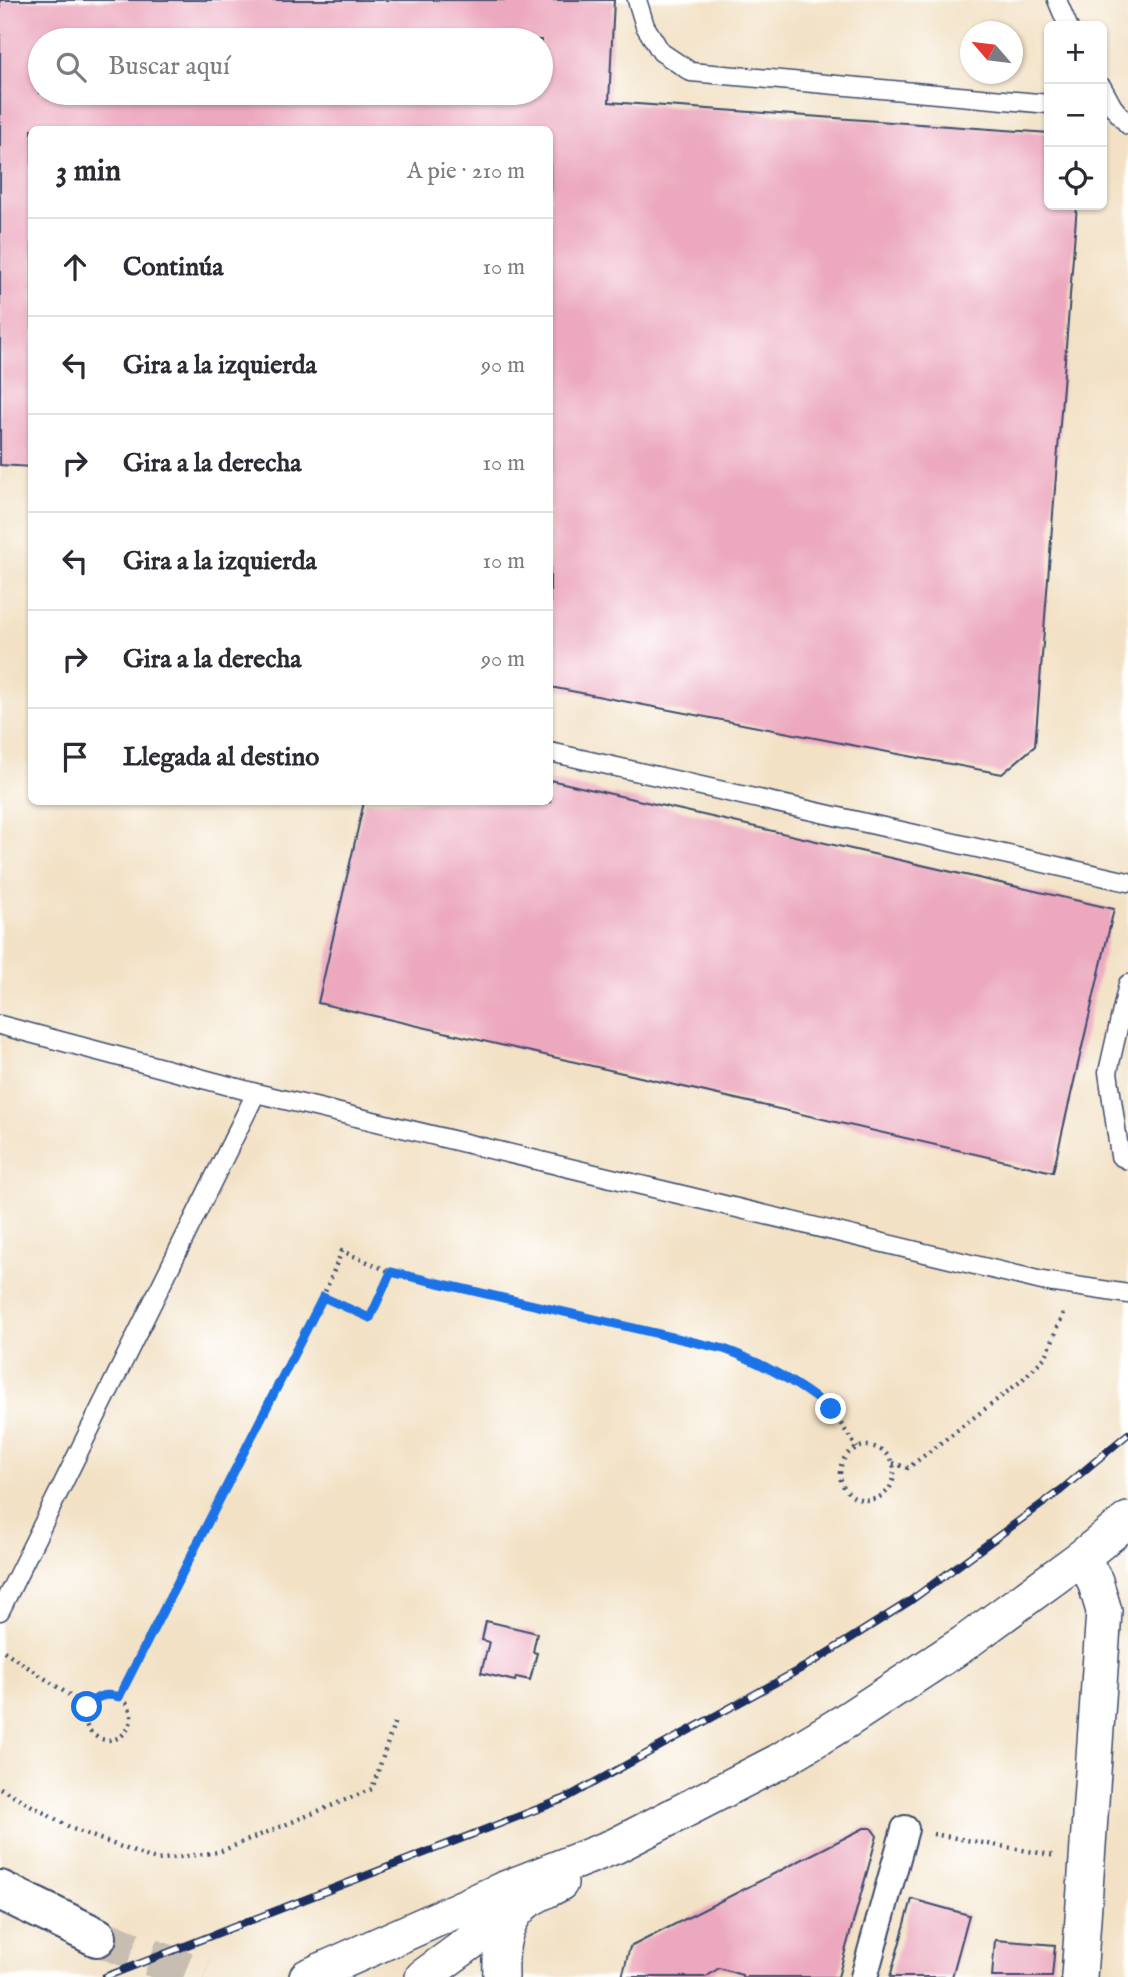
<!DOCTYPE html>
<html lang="es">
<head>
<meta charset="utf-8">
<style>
	:root { --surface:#fff; --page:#f2f2f3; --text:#2b2b33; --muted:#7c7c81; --line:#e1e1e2 }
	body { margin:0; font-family:"IM FELL English",serif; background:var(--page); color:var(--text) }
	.controls { position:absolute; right:21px; top:21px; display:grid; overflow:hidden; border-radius:10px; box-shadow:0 2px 5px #0004 }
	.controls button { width:63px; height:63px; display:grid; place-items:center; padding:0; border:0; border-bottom:2px solid var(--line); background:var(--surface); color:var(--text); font:35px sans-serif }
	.compass { position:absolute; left:960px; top:21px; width:63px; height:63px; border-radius:50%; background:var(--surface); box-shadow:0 2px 5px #0004; rotate:298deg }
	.stop { position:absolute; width:21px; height:21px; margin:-16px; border:5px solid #1a73e8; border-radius:50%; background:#fff }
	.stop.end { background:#1a73e8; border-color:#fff; box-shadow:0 2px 7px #0008 }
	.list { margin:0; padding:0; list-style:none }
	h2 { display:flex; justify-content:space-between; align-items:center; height:91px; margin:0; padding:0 28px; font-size:30px }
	h2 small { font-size:23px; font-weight:400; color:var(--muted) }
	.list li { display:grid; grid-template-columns:46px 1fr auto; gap:21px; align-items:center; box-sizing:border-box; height:98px; padding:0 28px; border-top:2px solid var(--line) }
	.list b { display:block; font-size:26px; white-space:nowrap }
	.list em { font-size:23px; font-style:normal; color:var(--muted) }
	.icon { flex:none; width:38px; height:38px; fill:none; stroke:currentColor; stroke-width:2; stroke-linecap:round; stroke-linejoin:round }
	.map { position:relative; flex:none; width:1128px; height:1977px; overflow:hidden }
	.search { position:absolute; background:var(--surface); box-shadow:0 2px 5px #0004; left:28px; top:28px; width:525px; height:77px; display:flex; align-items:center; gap:18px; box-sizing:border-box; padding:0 24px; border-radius:38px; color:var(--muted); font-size:26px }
	.panel { position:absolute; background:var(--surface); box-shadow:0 2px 5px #0004; left:28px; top:126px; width:525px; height:679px; border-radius:10px }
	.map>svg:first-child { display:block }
</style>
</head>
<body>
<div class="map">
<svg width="1128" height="1977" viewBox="0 0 1128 1977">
	<rect width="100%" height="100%" fill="#fff"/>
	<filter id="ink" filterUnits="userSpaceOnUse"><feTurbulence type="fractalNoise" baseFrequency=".0143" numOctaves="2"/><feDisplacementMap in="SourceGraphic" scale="14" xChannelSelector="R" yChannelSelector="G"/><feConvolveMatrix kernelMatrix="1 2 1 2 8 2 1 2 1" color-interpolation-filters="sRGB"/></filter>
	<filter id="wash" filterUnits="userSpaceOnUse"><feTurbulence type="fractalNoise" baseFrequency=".00686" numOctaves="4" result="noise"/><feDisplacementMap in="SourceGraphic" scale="28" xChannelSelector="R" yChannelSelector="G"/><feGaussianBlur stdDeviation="1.57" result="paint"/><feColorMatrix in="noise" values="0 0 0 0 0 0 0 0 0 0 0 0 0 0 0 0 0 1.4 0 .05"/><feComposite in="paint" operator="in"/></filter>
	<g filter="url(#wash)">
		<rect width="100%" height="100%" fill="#f2e1c4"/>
		<g id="blocks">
			<!-- building -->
			<path fill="#eca8be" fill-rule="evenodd" d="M0,0H614L609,102L1049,133V205H1077L1035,746L1002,774L550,687V130H32V467L0,465ZM40,40H541V93H40Z
				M550,780L1114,909L1053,1172L318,1003L364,802H550Z
				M486,1621L537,1633L533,1652L537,1653L530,1680L516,1677L515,1681L481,1673L489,1642L482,1640Z
				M864,1828H871L877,1836L838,1977H742V1975L719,1968L706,1977H622L630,1947Z
				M912,1899L969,1915L952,1977H890Z
				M995,1940L1055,1945L1052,1977H992Z"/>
		</g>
	</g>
	<g filter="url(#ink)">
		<use href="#blocks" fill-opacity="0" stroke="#3b4a6d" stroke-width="2"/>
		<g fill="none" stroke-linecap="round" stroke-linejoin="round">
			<!-- secondary-tunnel -->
			<path stroke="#c7bdb0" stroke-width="38" stroke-dasharray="38 19" stroke-linecap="butt" d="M97,1937L204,1977"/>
			<defs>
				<path id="service" d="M637,0L645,26L661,52L691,72L1049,104
					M1057,0L1068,26
					M1102,87L1113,107L1128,125
					M550,752L1128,882
					M1128,984L1108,1072L1120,1156L1128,1160
					M0,1025L256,1093L1042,1281L1128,1294
					M0,1611L256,1093"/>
				<path id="pedestrian" d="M864,1977L905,1829"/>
				<path id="minor" d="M307,1977L502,1890L615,1846L778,1762L844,1722L963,1644L1082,1557L1128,1520
					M423,1977L516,1909
					M501,1977C500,1952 502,1924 522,1905C531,1896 548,1890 560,1883
					M1079,1977L1104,1611L1095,1581L1082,1557"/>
				<path id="secondary" d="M0,1890L97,1937"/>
			</defs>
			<!-- service casing -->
			<use href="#service" stroke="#3b4a6d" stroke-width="21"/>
			<!-- pedestrian casing -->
			<use href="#pedestrian" stroke="#3b4a6d" stroke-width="30"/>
			<!-- minor casing -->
			<use href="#minor" stroke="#3b4a6d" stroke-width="38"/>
			<!-- secondary casing -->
			<use href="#secondary" stroke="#3b4a6d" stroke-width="42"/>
			<!-- path -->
			<path stroke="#3b4a6d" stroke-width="4.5" stroke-dasharray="2 5" stroke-linecap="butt" d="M391,1272L724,1349L757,1361L796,1383L831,1409L857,1448
				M840 1473a27 27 0 1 1 54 0a27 27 0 1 1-54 0Z
				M893,1463L908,1468L1020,1382L1046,1356L1065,1310
				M4,1651L87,1707
				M85 1717a23 23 0 1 1 46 0a23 23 0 1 1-46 0Z
				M119,1697L323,1297L342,1251L391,1272L370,1318L323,1297
				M0,1788L73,1829L156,1860L219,1852L372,1789L395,1721
				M933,1834L1056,1856"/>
			<!-- service -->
			<use href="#service" stroke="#fff" stroke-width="18"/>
			<!-- pedestrian -->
			<use href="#pedestrian" stroke="#fff" stroke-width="26"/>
			<!-- minor -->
			<use href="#minor" stroke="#fff" stroke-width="35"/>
			<!-- secondary -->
			<use href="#secondary" stroke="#fff" stroke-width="38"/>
			<defs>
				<path id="rail" d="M105,1977L566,1798L813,1662L910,1601L1061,1490L1128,1434"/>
			</defs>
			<!-- rail casing -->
			<use href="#rail" stroke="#1b2f5e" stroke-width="8"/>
			<!-- rail -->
			<use href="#rail" stroke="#fff" stroke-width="5" stroke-dasharray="16" stroke-linecap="butt"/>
		</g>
	</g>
	<g fill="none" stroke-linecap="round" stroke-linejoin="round" filter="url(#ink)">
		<!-- route -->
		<path stroke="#1a73e8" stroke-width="9" d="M87,1707C96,1696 105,1693 119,1697L323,1297L370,1318L391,1272L724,1349C766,1364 796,1383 831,1409"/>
	</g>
</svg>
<div class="controls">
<button>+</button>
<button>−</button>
<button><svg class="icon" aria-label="locate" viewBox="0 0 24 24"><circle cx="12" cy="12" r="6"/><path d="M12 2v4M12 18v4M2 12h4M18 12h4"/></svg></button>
</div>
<svg class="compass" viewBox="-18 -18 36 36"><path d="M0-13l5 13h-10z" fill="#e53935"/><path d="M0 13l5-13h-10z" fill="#7c7c81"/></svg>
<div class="stop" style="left:87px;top:1707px"></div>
<div class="stop end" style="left:831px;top:1409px"></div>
<div class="search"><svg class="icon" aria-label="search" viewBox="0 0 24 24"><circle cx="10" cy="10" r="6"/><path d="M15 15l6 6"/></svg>Buscar aquí</div>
<section class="panel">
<h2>3 min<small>A pie · 210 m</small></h2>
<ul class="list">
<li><svg class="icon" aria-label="ahead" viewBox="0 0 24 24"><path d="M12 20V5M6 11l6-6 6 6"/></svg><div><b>Continúa</b></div><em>10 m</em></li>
<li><svg class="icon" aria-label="left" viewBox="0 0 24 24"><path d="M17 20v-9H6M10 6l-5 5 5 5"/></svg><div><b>Gira a la izquierda</b></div><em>90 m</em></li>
<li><svg class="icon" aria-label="right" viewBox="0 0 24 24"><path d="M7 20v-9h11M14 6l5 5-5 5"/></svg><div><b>Gira a la derecha</b></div><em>10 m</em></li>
<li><svg class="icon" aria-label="left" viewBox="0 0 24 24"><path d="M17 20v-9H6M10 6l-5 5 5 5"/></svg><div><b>Gira a la izquierda</b></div><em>10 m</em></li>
<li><svg class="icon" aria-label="right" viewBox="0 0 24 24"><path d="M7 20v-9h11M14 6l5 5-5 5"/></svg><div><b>Gira a la derecha</b></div><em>90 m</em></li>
<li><svg class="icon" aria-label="arrive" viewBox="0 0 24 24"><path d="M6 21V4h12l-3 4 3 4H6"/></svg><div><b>Llegada al destino</b></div></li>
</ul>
</section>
</div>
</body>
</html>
